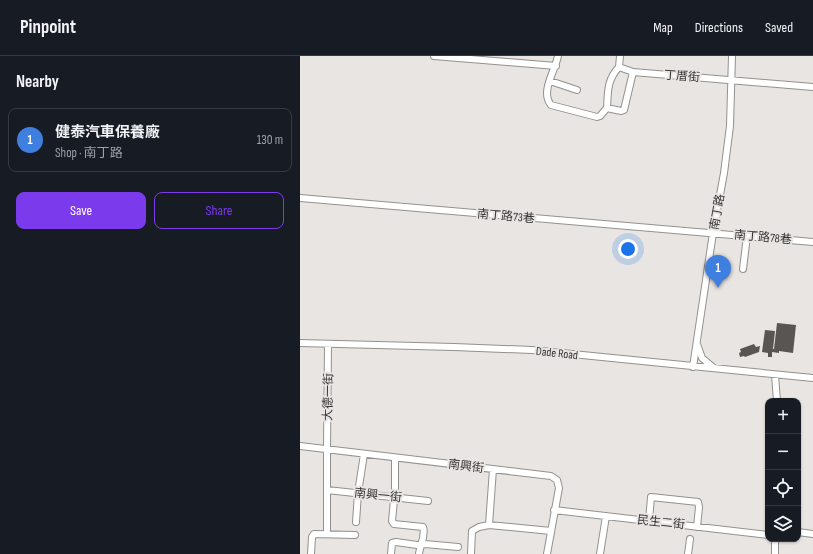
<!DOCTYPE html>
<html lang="en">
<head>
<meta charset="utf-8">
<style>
	:root { --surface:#171b24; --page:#242831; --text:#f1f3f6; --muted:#9ea1a6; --line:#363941; --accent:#7c3aed }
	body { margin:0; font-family:"Sofia Sans Condensed","Noto Sans TC",sans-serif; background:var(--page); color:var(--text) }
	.controls { position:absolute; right:12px; bottom:12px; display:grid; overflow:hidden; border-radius:8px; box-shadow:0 1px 3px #0004 }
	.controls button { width:36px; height:36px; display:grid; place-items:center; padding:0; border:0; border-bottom:1px solid var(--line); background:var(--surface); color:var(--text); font:20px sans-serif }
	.you { position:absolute; left:328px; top:193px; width:14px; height:14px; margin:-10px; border:3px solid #fff; border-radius:50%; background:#1a73e8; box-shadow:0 0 0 6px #1a73e833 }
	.badge { display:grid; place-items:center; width:26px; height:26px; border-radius:50%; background:var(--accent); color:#fff; font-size:13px; font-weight:700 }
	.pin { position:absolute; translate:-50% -33px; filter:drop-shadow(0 1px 2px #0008) }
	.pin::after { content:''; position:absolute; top:21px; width:14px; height:12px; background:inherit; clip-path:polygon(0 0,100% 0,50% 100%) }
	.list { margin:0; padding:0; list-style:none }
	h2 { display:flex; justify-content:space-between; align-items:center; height:52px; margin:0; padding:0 16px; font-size:17px }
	h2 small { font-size:13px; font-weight:400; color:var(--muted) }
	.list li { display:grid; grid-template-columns:26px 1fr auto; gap:12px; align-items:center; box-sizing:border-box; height:64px; margin:0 8px 8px; padding:0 8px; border:1px solid var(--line); border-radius:8px }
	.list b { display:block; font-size:15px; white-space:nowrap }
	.list p { margin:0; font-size:13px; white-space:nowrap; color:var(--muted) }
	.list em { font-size:13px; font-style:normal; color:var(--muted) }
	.actions { display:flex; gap:8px; padding:12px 16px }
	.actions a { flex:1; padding:9px 0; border:1px solid var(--accent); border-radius:8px; text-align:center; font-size:14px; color:var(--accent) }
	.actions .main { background:var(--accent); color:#fff }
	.icon { flex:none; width:22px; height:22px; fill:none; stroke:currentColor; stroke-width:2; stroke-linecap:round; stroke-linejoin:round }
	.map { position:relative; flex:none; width:513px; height:498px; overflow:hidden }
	header { display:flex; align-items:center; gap:24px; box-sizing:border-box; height:56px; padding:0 20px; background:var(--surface); border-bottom:1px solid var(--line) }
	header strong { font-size:19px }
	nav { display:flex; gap:22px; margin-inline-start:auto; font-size:14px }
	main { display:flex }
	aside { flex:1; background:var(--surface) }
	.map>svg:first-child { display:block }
</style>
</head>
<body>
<header>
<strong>Pinpoint</strong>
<nav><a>Map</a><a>Directions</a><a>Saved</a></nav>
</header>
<main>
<aside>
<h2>Nearby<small></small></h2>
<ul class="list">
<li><span class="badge" style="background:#3f7fe0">1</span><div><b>健泰汽車保養廠</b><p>Shop · 南丁路</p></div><em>130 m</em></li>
</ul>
<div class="actions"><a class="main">Save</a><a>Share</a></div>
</aside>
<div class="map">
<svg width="513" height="498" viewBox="0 0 513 498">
	<rect width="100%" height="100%" fill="#e8e5e3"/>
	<!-- building -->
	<path fill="#585553" d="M477,267L496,269L493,297L479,295V297L472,296V301H468V297L462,296L465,274L475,275L473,293H474Z
		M454,288L456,291L460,290L459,296L445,301L444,300L440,301L439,297L441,296L440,293Z"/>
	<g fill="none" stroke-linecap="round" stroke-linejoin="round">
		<defs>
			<path id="minor" d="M134,0L256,10
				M258,0C255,15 240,36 251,49L297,61L300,60L307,52L321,55L324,54L333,16L319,11L320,0
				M333,16L513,31
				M250,25L277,34
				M307,52C308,35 307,24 319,11
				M0,142L513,186
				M443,213L447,180
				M0,287L154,291L232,294L513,322
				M397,288L402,302L414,312
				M393,311L413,177L424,117L430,70L432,0
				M475,319L477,345
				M0,390L251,420L257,424L259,432L247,498
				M95,402V441L94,444L92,465L94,468L123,471C126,480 120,489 119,498
				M27,434L128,445
				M254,454L468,479
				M349,465L351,441L398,446L399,451L397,471
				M56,466L58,437L64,398
				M189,469L193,413
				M498,476L513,478
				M27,478V393L28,288
				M11,498L12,481L14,478L55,479
				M91,498L92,487L96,486L117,489L125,488L158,491
				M171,498L172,475L179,471L189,469L251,475
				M300,498L306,460
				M388,498L390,483
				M475,498V483"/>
		</defs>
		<!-- minor casing -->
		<use href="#minor" stroke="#93918e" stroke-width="8"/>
		<!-- minor -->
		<use href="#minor" stroke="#fff" stroke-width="6"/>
	</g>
	<g text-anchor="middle" stroke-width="4" stroke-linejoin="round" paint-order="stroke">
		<!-- street labels -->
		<g font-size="12" fill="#363534" stroke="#e8e5e3">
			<text transform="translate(382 20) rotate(4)" y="4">丁厝街</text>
			<text transform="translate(417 156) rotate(-80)" y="4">南丁路</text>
			<text transform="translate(206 160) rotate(5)" y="4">南丁路73巷</text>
			<text transform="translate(463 181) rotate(5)" y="4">南丁路78巷</text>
			<text transform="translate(257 297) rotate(6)" y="4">Dade Road</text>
			<text transform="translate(28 341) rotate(-89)" y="4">大德一街</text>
			<text transform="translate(166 410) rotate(7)" y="4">南興街</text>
			<text transform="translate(78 439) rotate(6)" y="4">南興一街</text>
			<text transform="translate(361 466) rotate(6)" y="4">民生二街</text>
		</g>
	</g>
</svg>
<div class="controls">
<button>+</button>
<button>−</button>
<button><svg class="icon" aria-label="locate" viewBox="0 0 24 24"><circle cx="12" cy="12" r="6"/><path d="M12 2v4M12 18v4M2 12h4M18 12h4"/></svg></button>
<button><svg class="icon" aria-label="layers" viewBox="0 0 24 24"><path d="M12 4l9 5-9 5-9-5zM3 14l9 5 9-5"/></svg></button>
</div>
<div class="you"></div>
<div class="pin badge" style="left:418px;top:232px;background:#3f7fe0">1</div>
</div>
</main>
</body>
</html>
